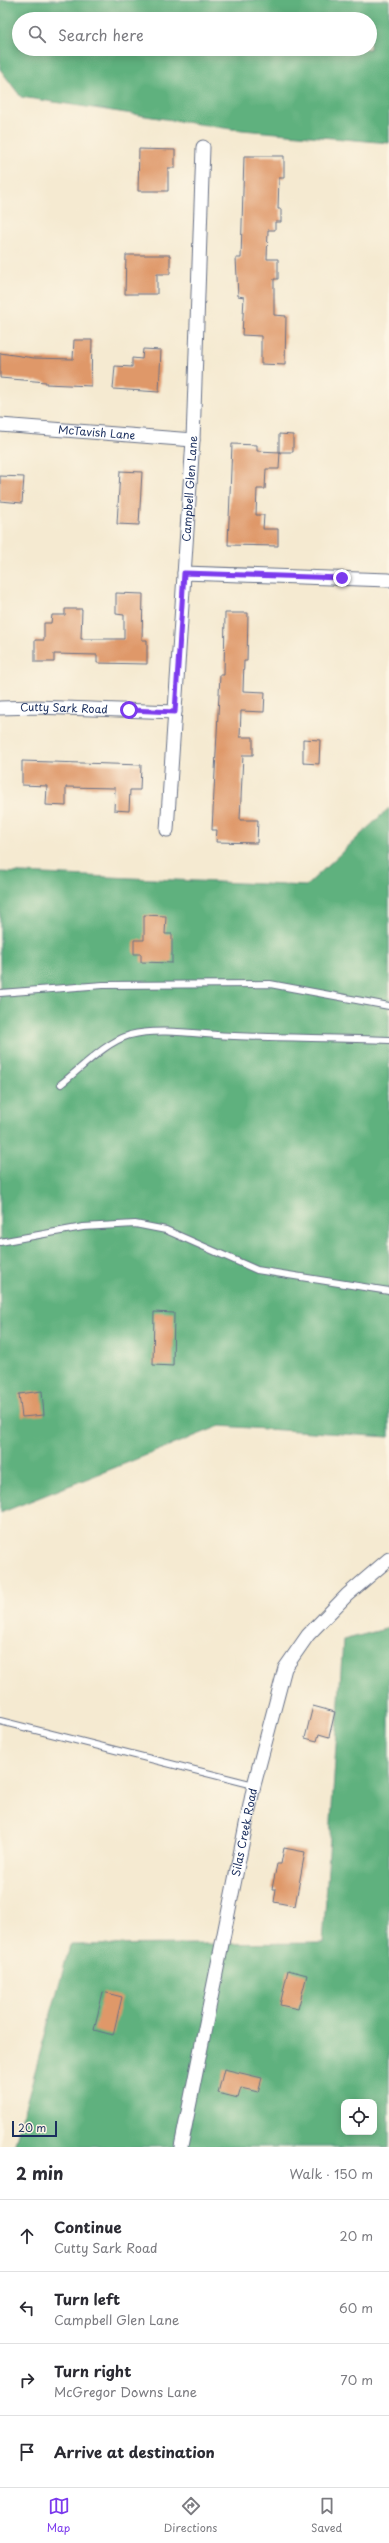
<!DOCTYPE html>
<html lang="en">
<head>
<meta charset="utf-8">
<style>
	:root { --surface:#fff; --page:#f2f2f3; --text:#2b2b33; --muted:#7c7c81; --line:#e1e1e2; --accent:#7c3aed }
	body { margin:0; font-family:"Playpen Sans",sans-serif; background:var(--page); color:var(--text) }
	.controls { position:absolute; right:12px; bottom:12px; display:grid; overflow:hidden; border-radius:8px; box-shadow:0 2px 10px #0003 }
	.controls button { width:36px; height:36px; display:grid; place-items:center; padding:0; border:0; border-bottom:1px solid var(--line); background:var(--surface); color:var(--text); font:20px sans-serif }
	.scale { position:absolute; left:12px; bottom:10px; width:45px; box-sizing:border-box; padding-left:4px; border:2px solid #1b2f5e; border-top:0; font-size:11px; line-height:14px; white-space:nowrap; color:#1b2f5e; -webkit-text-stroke:3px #fcf5e5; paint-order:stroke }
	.stop { position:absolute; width:12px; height:12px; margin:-9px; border:3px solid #7c3aed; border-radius:50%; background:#fff }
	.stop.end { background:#7c3aed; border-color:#fff; box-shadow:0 1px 4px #0008 }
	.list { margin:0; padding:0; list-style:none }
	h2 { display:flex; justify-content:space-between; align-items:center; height:52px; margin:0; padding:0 16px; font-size:17px }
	h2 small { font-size:13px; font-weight:400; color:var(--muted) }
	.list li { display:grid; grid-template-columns:26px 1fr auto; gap:12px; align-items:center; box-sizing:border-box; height:72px; padding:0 16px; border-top:1px solid var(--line) }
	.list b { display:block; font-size:15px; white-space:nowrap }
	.list p { margin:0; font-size:13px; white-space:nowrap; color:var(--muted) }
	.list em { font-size:13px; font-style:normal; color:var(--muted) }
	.icon { flex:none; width:22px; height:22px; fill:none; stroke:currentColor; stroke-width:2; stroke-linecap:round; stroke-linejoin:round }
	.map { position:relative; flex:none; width:389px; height:2147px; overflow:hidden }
	.search { position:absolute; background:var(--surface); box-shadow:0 2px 10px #0003; left:12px; right:12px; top:12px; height:44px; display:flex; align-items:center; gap:10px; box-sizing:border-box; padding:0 14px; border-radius:22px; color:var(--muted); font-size:15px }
	.sheet { height:340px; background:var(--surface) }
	nav { display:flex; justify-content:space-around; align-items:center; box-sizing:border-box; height:56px; border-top:1px solid var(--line); background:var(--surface); font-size:11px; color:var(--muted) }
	nav a { display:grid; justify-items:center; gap:2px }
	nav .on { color:var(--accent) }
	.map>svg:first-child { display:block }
</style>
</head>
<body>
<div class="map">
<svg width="389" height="2147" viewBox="0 0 389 2147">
	<rect width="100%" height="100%" fill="#fcf5e5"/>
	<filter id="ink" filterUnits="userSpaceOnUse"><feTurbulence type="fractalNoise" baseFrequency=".025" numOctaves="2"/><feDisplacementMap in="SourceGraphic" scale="8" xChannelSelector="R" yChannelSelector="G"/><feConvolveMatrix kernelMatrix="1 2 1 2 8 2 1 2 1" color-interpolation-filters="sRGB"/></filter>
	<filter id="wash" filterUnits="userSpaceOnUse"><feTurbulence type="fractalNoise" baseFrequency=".012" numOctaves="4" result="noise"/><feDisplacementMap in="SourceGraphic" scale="16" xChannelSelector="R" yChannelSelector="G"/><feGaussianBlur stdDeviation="0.9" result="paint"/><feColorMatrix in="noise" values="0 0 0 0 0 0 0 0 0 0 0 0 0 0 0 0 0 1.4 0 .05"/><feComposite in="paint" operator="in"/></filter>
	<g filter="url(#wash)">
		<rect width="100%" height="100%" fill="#f5ead1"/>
		<!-- forest -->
		<path fill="#5fb17e" stroke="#3d706e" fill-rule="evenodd" d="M0,0H389V143L231,129L21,97L0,69ZM19,19H370V49H19Z
			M389,808V1437L220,1426L0,1513V872L306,886Z
			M389,1628V2147H14L70,1945L323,1943L343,1640ZM344,2102H374V2132H344Z"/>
		<g id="blocks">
			<!-- building -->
			<path fill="#df9869" d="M139,149L175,150V168H168V191H138Z
				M244,156H284V178H279L278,209H281V222H275V230H268L267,259H278V279H274V315L286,316L285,365L261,364V336L242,335L244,297L238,296L236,258H241Z
				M126,255H170V274H157V294H125Z
				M74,340H92L91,386L46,384V382L0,378V353L34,358L73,359Z
				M143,349L161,350L159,392L113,389L115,366L132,367V358L142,359Z
				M279,434L293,435V452H279Z
				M232,444L257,445V451L280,452L279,469H266L265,489H257L256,515H264L263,529H278V546L228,545Z
				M120,471L142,472L139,525L117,524Z
				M0,476L24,477L22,503L0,501Z
				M116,593L143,594L142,640H147V664L97,663V655L54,654V662H35V640H44V623H51L52,615H65V609H82L81,639H124V615L116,614Z
				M225,613H248L247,661H244L243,691L265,692L264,712L241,711L240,737H253V755H243L240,820H258L257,843L216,842L217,830H212L220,675H224Z
				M303,739L320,740L319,764L303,763Z
				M22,761L141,765L140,790H130L129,811L114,810L115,788L66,787V806L46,805L47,786L22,785Z
				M144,915L166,916L165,934H172V963L141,962V954H134V940H144Z
				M154,1312L174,1313L173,1366L153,1365Z
				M42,1391L44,1415L22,1417L19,1394Z
				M313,1706L335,1712L329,1737L319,1734L317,1741L305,1738Z
				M284,1848L305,1852L295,1906L274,1902L276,1889H272L277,1864H281Z
				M288,1970L307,1975L298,2009L280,2005Z
				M103,1992L122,1997L113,2035L94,2030Z
				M224,2069L262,2078L258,2092L241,2088L238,2098L218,2093Z"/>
		</g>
	</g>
	<g filter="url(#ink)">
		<use href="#blocks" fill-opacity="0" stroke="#677086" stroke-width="1"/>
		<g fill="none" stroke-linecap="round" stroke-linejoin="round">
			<defs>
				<path id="lane" d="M0,993L103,985L270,984L389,1006
					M61,1084C82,1068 104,1043 130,1035C160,1027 203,1035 234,1036C285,1038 337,1038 389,1040
					M0,1242L83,1227L135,1224L166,1230L257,1270L389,1291
					M0,1721L254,1785"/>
				<g id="street">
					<path id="s1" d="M0,425L193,440"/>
					<path d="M184,573L389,580"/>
					<path id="s2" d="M0,708L36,707L175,712"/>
					<path id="s3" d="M167,830L193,440L203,147"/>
					<path id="s4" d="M181,2147L254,1785L285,1668L308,1635L347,1595L389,1559"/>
				</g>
			</defs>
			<!-- lane casing -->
			<use href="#lane" stroke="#677086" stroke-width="8"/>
			<!-- street casing -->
			<use href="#street" stroke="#677086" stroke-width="15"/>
			<!-- lane -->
			<use href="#lane" stroke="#fff" stroke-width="6"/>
			<!-- street -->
			<use href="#street" stroke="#fff" stroke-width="13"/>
		</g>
	</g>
	<g fill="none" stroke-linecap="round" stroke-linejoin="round" filter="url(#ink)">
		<!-- route -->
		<path stroke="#7c3aed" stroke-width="5" d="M129,710L175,712L184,573L342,578"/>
	</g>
	<g text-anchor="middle" stroke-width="4" stroke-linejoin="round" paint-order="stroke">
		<!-- street labels -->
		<g font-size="11" fill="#1b2f5e" stroke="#fcf5e5">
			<text dy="4" stroke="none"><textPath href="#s1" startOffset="97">McTavish Lane</textPath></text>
			<text dy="4" stroke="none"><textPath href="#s3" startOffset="342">Campbell Glen Lane</textPath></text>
			<text dy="4" stroke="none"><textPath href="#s2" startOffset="64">Cutty Sark Road</textPath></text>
			<text dy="4" stroke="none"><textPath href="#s4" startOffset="321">Silas Creek Road</textPath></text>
		</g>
	</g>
</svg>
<div class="controls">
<button><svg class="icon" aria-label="locate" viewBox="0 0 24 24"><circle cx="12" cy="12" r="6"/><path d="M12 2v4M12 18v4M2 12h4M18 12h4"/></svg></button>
</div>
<div class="scale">20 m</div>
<div class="stop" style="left:129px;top:710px"></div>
<div class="stop end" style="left:342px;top:578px"></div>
<div class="search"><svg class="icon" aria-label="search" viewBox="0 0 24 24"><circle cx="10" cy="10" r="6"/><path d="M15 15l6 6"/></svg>Search here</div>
</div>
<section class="sheet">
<h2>2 min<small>Walk · 150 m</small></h2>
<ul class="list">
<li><svg class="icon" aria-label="ahead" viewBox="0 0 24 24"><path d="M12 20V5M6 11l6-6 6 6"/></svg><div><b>Continue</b><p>Cutty Sark Road</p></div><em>20 m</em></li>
<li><svg class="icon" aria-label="left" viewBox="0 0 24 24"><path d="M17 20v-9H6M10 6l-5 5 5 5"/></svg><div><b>Turn left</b><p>Campbell Glen Lane</p></div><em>60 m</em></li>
<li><svg class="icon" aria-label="right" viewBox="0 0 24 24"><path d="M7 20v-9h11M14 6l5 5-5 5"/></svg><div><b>Turn right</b><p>McGregor Downs Lane</p></div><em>70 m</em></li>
<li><svg class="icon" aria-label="arrive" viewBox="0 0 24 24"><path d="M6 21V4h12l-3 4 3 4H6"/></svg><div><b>Arrive at destination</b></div></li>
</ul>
</section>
<nav>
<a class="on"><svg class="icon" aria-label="map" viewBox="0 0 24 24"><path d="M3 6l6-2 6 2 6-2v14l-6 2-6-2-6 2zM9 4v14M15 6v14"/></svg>Map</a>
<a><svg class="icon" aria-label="directions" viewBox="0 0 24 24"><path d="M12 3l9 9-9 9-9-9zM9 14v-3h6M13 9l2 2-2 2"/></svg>Directions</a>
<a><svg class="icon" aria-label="saved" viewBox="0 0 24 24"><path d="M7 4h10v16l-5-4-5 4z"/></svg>Saved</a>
</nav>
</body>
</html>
